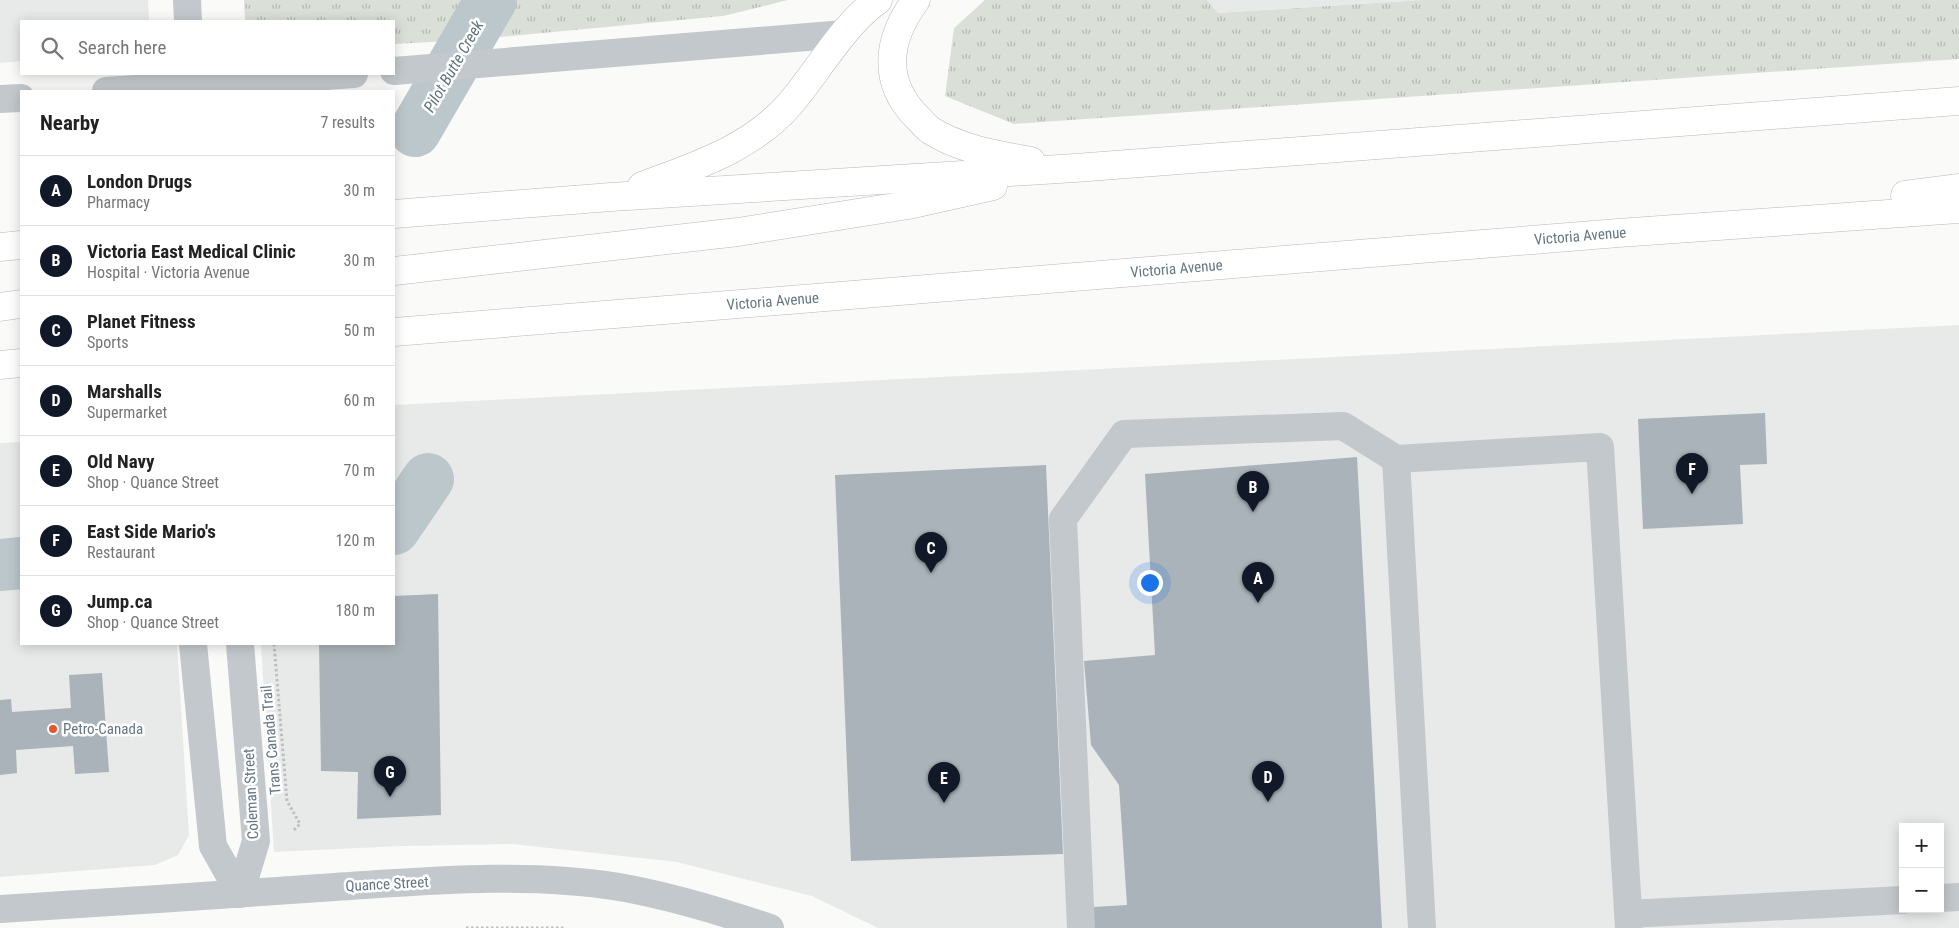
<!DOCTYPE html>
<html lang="en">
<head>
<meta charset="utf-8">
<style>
	:root { --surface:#fff; --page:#f6f6f6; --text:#222; --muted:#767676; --line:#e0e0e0; --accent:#111827 }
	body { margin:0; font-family:"Roboto Condensed",sans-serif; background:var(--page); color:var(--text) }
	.controls { position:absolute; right:15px; bottom:15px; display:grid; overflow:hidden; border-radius:0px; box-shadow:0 2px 12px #0003 }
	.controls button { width:45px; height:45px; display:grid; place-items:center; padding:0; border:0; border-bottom:1px solid var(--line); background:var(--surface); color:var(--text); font:25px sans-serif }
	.you { position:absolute; left:1149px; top:582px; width:18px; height:18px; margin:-12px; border:4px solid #fff; border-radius:50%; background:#1a73e8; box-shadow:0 0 0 8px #1a73e833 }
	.badge { display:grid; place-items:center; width:32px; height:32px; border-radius:50%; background:var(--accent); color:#fff; font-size:16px; font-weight:700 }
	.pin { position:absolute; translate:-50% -41px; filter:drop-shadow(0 1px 2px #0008) }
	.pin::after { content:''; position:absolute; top:26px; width:18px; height:15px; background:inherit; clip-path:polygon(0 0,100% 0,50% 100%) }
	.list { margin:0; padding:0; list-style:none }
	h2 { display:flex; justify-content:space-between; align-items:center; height:65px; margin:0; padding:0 20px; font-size:21px }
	h2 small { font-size:16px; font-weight:400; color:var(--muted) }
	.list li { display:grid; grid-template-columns:32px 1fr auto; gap:15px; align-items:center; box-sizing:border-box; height:70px; padding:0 20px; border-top:1px solid var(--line) }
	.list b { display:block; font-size:19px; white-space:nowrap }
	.list p { margin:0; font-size:16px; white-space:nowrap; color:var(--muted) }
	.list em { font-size:16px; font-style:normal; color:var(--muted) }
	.icon { flex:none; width:28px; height:28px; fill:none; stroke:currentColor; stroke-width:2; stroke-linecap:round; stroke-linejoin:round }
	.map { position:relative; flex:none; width:1959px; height:928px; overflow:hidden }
	.search { position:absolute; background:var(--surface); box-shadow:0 2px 12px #0003; left:20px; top:20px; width:375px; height:55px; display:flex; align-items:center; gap:12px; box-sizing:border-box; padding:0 18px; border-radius:0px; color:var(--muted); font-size:19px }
	.panel { position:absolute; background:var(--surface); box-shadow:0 2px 12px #0003; left:20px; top:90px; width:375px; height:555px; border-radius:0px }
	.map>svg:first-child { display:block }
</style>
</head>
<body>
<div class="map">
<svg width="1959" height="928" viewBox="0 0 1959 928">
	<defs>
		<pattern id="grass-tufts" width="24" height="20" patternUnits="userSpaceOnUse" patternTransform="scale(1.25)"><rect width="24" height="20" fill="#dadfd7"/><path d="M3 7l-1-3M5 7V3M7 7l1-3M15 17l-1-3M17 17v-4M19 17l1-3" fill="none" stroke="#b4b9b4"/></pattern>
	</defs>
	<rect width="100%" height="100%" fill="#fafaf8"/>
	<!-- built -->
	<path fill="#e8e9e9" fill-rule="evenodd" d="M0,0H148L149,21H21V61L0,63Z
		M1207,0H1422L1218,13Z
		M1959,325V928H878L812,896L677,862L512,844L401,846L274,852L261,644H394V405ZM1903,827H1940V909H1903Z
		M21,442V644H177L189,835L178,855L155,865L0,877V443Z"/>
	<!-- grass -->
	<path fill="url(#grass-tufts)" d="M244,0H788L723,16L468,40L394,44V21H245Z
		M985,0H1207L1218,13L1422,0H1959V59L1014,124L945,96L954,28Z"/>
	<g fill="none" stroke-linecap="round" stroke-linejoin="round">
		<!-- river -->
		<path stroke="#bbc7cb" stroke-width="52" d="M415,131L491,0
			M394,529L428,479
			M0,565L21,563"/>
	</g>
	<!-- building -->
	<path fill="#aab3b9" d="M1765,413L1767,464L1740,465L1743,524L1643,529L1638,419Z
		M1357,457L1382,928H1094L1093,907L1127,905L1119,785L1091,745L1084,661L1155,655L1145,474Z
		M1046,465L1063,854L851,861L835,475Z
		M438,594L441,815L357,819L358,772L321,771L319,644H394V596Z
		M102,673L109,772L75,774L73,746L16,750L17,773L0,775V700L11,699L12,712L71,708L69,675Z"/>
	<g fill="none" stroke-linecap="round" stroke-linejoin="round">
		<defs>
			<g id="highway">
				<path d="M916,0C888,38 881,80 916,116C921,121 925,126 930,130C959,149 998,155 1031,161"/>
				<path d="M642,186C695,166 751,149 790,104C819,70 842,26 878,0"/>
				<path d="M1905,195L1959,188"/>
				<path d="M394,214L611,197L1075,168L1959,101"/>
				<path d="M0,247L21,245"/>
				<path d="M394,271L738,232L908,205L993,186"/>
				<path d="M0,307L21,304"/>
				<path id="s1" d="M394,332L1618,233L1959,209"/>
				<path d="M0,365L21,363"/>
			</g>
		</defs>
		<!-- highway casing -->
		<use href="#highway" stroke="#b4b9bd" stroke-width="29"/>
		<!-- path -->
		<path stroke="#bbbfc2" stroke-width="3" stroke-dasharray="2.5 2.5" stroke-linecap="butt" d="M274,644L287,801L300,824L294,830
			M466,928H564"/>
		<!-- minor -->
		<path stroke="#c3c8cc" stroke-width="28" d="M187,0L188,21
			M394,71L844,34
			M106,91L354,74
			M0,99L21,98
			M1396,459L1422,928
			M193,644L213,846L240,894
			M240,894L256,841L240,644
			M1940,898L1959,897
			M0,909C112,902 223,895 335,887C429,881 526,872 619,887C671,896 720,911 770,928
			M1628,914L1903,900
			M1081,928L1063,519L1124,434L1343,426L1396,459L1600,447L1629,928"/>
		<!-- highway -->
		<use href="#highway" stroke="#fff" stroke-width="28"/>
	</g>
	<!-- markers -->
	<circle fill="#e4572e" stroke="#fff" stroke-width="2" cx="53" cy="729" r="5"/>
	<g text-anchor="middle" stroke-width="5" stroke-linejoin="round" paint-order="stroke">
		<!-- street labels -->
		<g font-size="15" fill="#657683" stroke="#fff">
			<text dy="5" stroke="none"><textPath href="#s1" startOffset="1190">Victoria Avenue</textPath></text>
			<text dy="5" stroke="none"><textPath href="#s1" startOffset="785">Victoria Avenue</textPath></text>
			<text dy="5" stroke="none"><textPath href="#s1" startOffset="380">Victoria Avenue</textPath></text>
			<text transform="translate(271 740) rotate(-95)" y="5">Trans Canada Trail</text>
			<text transform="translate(251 794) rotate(-93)" y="5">Coleman Street</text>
			<text transform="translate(387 884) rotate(-3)" y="5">Quance Street</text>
		</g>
		<!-- poi labels -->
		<g font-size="15" fill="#657683" stroke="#fff" text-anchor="start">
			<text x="63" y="734">Petro-Canada</text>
		</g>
		<!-- water labels -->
		<g font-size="16" font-style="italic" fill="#60757c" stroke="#fff">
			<text transform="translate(453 66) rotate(-60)" y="6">Pilot Butte Creek</text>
		</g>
	</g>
</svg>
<div class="controls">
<button>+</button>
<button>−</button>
</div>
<div class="you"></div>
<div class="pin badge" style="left:1258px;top:603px">A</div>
<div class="pin badge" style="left:1253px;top:512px">B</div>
<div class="pin badge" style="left:931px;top:573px">C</div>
<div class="pin badge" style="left:1268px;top:802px">D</div>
<div class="pin badge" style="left:944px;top:803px">E</div>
<div class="pin badge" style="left:1692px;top:494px">F</div>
<div class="pin badge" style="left:390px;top:797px">G</div>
<div class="search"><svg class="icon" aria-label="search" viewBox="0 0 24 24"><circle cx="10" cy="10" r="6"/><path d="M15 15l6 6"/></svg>Search here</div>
<section class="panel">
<h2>Nearby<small>7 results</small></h2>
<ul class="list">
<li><span class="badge">A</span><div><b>London Drugs</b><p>Pharmacy</p></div><em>30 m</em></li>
<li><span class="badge">B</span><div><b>Victoria East Medical Clinic</b><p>Hospital · Victoria Avenue</p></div><em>30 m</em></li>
<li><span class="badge">C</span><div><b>Planet Fitness</b><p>Sports</p></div><em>50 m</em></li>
<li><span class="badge">D</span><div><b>Marshalls</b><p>Supermarket</p></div><em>60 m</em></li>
<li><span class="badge">E</span><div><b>Old Navy</b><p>Shop · Quance Street</p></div><em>70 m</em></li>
<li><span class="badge">F</span><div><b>East Side Mario's</b><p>Restaurant</p></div><em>120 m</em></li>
<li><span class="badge">G</span><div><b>Jump.ca</b><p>Shop · Quance Street</p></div><em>180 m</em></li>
</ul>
</section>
</div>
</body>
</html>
